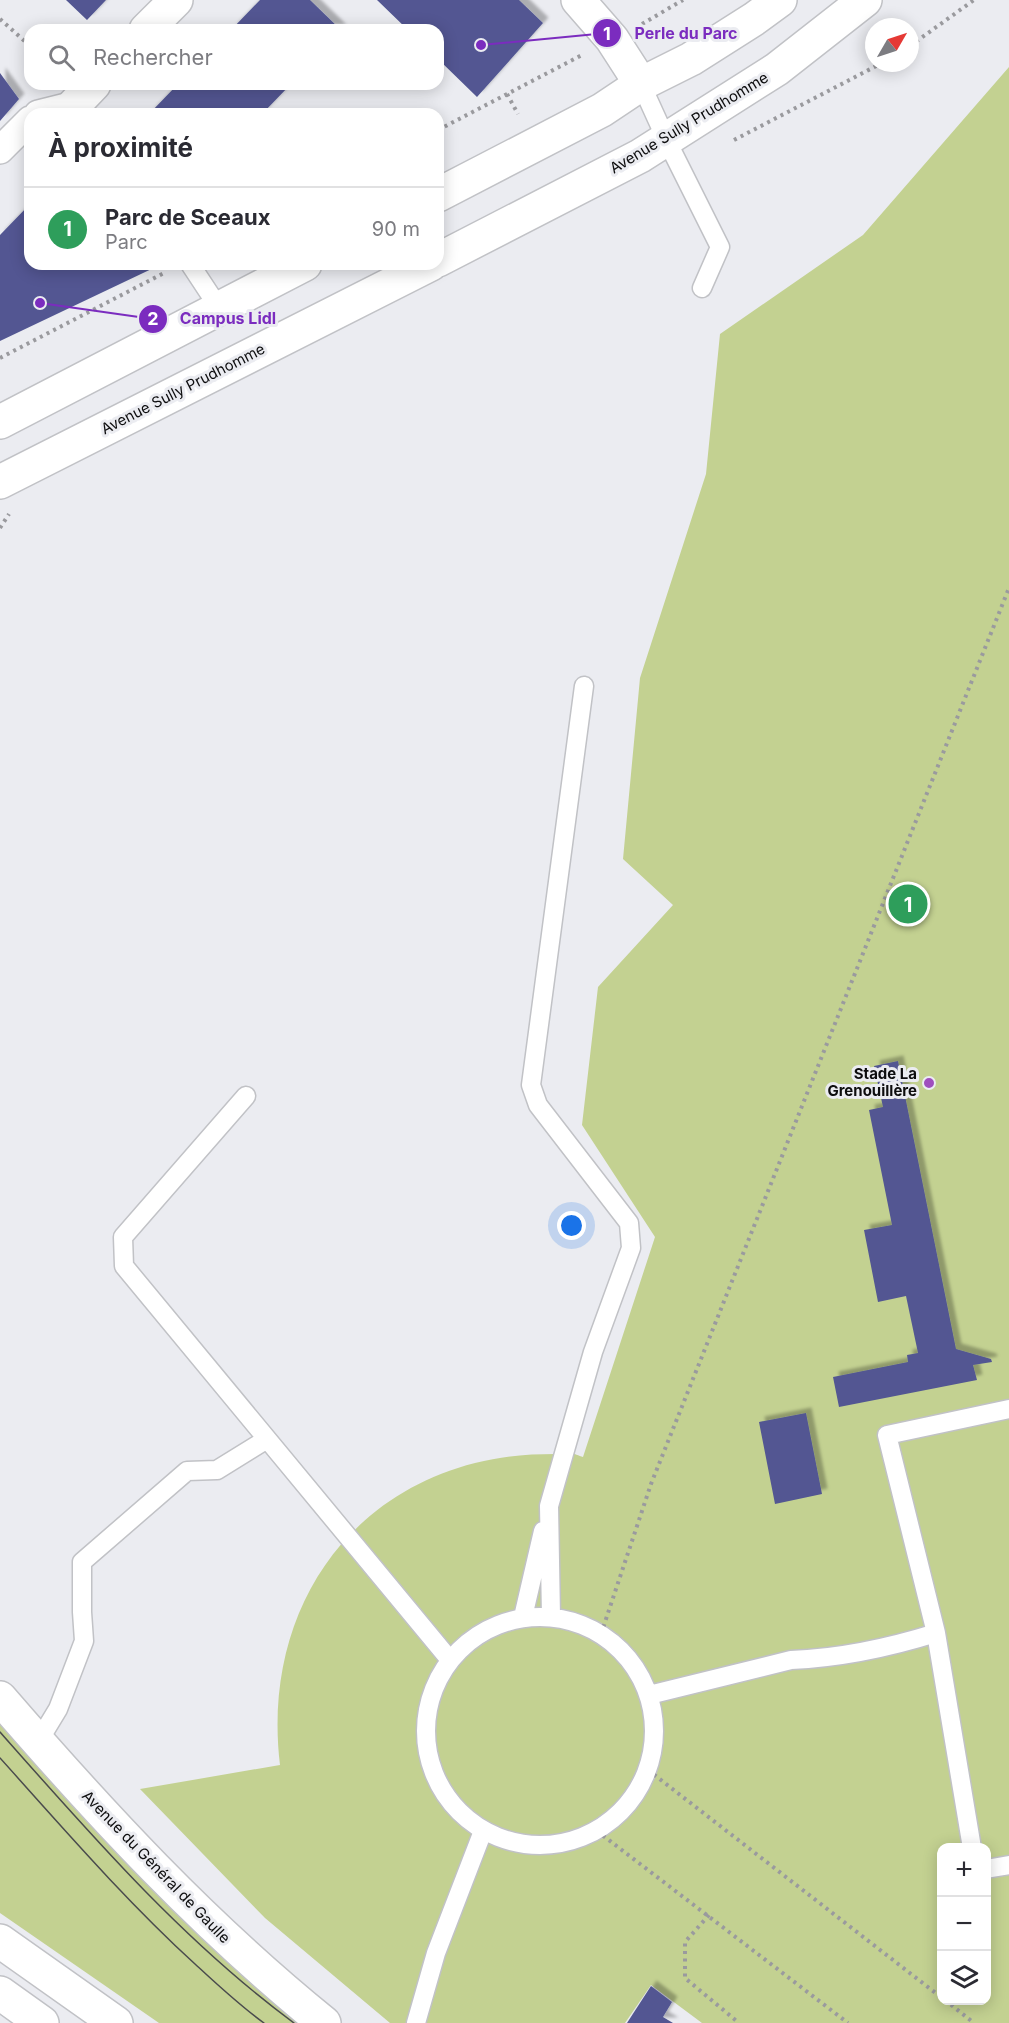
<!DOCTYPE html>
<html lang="fr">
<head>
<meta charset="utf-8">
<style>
	:root { --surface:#fff; --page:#f7f7f7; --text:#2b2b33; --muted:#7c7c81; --line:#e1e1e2; --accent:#0f766e }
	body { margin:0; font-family:Inter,sans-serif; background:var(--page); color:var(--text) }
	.controls { position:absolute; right:18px; bottom:18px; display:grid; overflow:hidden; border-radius:12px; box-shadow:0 3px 15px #0003 }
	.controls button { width:54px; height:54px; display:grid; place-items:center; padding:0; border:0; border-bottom:2px solid var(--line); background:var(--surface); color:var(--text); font:30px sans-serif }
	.compass { position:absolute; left:865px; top:18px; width:54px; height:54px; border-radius:50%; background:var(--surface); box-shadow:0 3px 15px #0003; rotate:51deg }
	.you { position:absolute; left:572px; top:1226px; width:21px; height:21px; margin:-15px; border:4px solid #fff; border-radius:50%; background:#1a73e8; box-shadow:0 0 0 9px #1a73e833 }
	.badge { display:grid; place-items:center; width:39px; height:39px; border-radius:50%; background:var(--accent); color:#fff; font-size:20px; font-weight:700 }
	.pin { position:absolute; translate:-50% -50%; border:3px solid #fff; box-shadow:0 2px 6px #0006 }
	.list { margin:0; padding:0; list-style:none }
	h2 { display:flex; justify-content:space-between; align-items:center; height:78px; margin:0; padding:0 24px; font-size:26px }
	h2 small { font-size:20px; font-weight:400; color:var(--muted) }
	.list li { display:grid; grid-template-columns:39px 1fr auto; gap:18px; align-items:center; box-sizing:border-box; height:84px; padding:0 24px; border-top:2px solid var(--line) }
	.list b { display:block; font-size:22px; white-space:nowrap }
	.list p { margin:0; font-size:20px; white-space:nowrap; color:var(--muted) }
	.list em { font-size:20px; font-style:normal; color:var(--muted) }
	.icon { flex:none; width:33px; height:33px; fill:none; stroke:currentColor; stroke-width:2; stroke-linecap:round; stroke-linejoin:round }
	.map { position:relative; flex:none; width:1009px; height:2023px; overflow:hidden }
	.search { position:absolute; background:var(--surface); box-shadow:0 3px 15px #0003; left:24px; top:24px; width:420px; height:66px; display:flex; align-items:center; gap:15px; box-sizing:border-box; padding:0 21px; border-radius:18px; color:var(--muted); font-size:22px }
	.panel { position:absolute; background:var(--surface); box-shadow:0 3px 15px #0003; left:24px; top:108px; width:420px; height:162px; border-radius:18px }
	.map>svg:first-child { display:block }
</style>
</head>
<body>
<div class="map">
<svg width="1009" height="2023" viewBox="0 0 1009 2023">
	<defs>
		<filter id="shadow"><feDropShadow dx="5.5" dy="-5.5" stdDeviation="1.5" flood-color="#0004"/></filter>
	</defs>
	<rect width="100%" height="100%" fill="#ebecf1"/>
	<!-- green -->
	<path fill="#c3d191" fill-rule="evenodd" d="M1009,67V2023H702L651,1985L625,2023H390L265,1918L140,1789L280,1765C263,1625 335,1499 475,1463C503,1456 528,1454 556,1454C561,1454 566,1452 570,1453C574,1453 579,1456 583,1457L655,1237L582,1125L598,987L673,905L623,859L640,678L706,474L720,334L863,235ZM942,1848H986V2000H942Z
		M0,1716L308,2023H159L0,1913Z"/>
	<!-- building -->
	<path fill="#525792" filter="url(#shadow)" d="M66,0H106L87,20Z
		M260,0H310L341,30H231Z
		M377,0H519L543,23L477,97L438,59V30H408Z
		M0,73L19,99L0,121Z
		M178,84H291L262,114H149Z
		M30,204V264H162L0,341V235Z
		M898,1061L956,1349L991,1359L992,1362L973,1365L977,1380L839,1407L833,1377L908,1362L907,1355L918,1353L906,1296L878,1302L864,1230L892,1225L869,1110L883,1107L874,1066Z
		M806,1413L822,1494L775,1504L759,1422Z
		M651,1986L672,2002L663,2017L673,2023H627Z"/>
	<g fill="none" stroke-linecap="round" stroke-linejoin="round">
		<defs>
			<path id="service" d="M641,84L666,139L720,247L702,288
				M190,264L219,308
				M246,1096L123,1237L124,1266L450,1660
				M551,1616L549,1506L593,1352L631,1248L629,1223L538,1105L531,1085L584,686
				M426 1731a114 114 0 1 1 228 0a114 114 0 1 1-228 0Z
				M523,1617L543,1531
				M936,1633L972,1848
				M649,1695L791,1660C842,1658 888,1648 936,1633L887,1435L1009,1409
				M38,1742L58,1709L84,1641L82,1612V1562L187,1471L217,1470L267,1439
				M986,1869L1009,1865
				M416,2023L436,1953L483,1831"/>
			<path id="pedestrian" d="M38,114L74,105
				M0,150L30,120"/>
			<path id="minor" d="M578,0L612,39L641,84
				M146,30L176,0
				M74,105L94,84"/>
			<path id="secondary" d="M438,195L602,110L641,84L691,59L754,19L780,0
				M438,260L640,156L777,69L865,0
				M0,422L305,264
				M0,482L431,264"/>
			<path id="primary" d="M0,1698C102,1816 203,1925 324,2023"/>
			<path id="motorway" d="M0,1941L116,2023
				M0,1993L42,2023"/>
		</defs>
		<!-- service casing -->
		<use href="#service" stroke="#c1c2c6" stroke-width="21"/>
		<!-- pedestrian casing -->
		<use href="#pedestrian" stroke="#c1c2c6" stroke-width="30"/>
		<!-- minor casing -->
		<use href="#minor" stroke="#c1c2c6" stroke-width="36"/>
		<!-- secondary casing -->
		<use href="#secondary" stroke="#c1c2c6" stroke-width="36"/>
		<!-- primary casing -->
		<use href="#primary" stroke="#c1c2c6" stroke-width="36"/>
		<!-- motorway casing -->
		<use href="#motorway" stroke="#c1c2c6" stroke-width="36"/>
		<!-- path -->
		<path stroke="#9a9a9e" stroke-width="4" stroke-dasharray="3 4.5" stroke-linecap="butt" d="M0,19L30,46
			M642,24L683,0
			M910,46L974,0
			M507,94L518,114
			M438,130L582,55
			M734,140L882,63
			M0,358L164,273
			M0,528L9,514
			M601,1634L651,1484L1009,588
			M648,1770L942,1998
			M597,1831L848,2023
			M709,1915L685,1942V1978L739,2023
			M945,2000L974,2023"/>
		<!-- service -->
		<use href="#service" stroke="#fff" stroke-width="18"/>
		<!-- pedestrian -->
		<use href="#pedestrian" stroke="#fff" stroke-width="27"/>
		<!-- minor -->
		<use href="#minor" stroke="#fff" stroke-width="33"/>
		<!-- secondary -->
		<use href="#secondary" stroke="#fff" stroke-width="33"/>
		<!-- primary -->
		<use href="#primary" stroke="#fff" stroke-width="33"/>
		<!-- motorway -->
		<use href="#motorway" stroke="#fff" stroke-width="33"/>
		<!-- tram -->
		<path stroke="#4a4b4d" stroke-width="1.5" d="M0,1732C91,1835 183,1941 294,2023
			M0,1758C63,1828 125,1900 195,1964C217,1984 239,2005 264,2023"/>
	</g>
	<!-- markers -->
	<circle fill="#9f4ebe" stroke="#ebecf1" stroke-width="2" cx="929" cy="1083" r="6"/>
	<g text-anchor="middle" stroke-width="6" stroke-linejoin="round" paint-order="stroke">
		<!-- street labels -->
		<g font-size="15" fill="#0d0d0e" stroke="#ebecf1">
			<text transform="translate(689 123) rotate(-31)" y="5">Avenue Sully Prudhomme</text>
			<text transform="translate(183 389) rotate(-27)" y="5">Avenue Sully Prudhomme</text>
			<text transform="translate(156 1867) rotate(46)" y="5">Avenue du Général de Gaulle</text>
		</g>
		<!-- poi labels -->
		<g font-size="15" font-weight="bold" fill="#0d0d0e" stroke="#ebecf1" text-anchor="end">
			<text x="917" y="1079">Stade La<tspan x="917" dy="17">Grenouillère</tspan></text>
		</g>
	</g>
	<!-- callouts -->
	<path fill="none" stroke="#7b2cbf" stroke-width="2" d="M481 45L607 33M40 303L153 319"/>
	<g fill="#7b2cbf" stroke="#ebecf1" stroke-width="2">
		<circle cx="481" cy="45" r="6"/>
		<circle cx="40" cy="303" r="6"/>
		<circle cx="607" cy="33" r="15"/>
		<circle cx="153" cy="319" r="15"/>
	</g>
	<g font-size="18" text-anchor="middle" font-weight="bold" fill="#fff">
		<text x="607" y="40">1</text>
		<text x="153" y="325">2</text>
	</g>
	<g font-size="16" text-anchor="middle" font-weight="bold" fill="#7b2cbf" stroke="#ebecf1" stroke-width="6" stroke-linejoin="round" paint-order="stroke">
		<text x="686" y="39">Perle du Parc</text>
		<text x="228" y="324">Campus Lidl</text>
	</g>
</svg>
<div class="controls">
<button>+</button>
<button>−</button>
<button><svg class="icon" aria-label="layers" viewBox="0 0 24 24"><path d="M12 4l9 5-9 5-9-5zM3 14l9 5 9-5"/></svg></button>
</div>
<svg class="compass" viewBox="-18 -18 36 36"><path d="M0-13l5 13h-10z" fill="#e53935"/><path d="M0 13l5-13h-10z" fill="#7c7c81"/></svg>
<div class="you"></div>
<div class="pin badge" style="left:908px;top:904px;background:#2e9e5b">1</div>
<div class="search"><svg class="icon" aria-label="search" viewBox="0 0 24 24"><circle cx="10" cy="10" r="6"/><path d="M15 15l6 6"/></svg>Rechercher</div>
<section class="panel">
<h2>À proximité<small></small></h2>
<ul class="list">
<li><span class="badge" style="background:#2e9e5b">1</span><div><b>Parc de Sceaux</b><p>Parc</p></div><em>90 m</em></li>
</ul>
</section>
</div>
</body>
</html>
